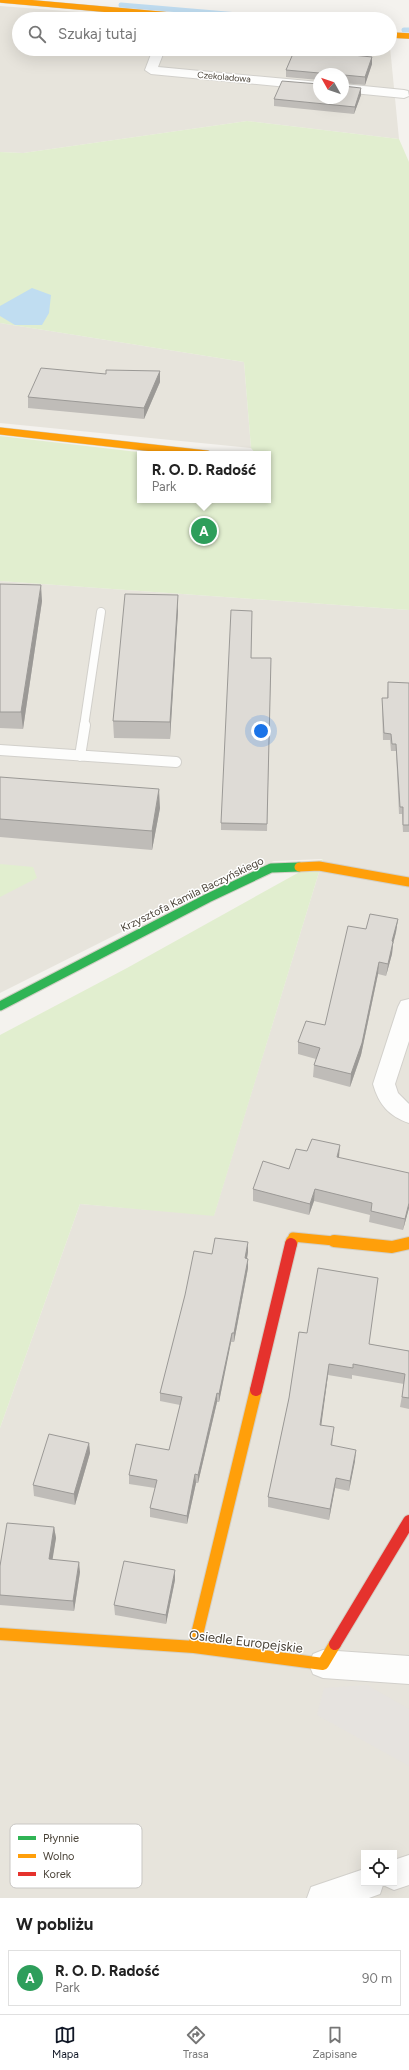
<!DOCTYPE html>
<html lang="pl">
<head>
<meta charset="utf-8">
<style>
	:root { --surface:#fff; --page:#f6f6f6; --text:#222; --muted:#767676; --line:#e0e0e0; --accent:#111827 }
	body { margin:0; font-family:Figtree,sans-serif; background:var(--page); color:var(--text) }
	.controls { position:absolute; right:12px; bottom:12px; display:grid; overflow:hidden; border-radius:0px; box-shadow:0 4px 16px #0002 }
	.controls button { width:36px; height:36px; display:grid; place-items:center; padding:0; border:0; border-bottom:1px solid var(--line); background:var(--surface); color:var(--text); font:20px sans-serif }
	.compass { position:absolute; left:313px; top:68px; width:36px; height:36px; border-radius:50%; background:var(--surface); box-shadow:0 4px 16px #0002; rotate:310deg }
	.you { position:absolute; left:261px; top:731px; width:14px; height:14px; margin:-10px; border:3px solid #fff; border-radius:50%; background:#1a73e8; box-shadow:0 0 0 6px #1a73e833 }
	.badge { display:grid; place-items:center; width:26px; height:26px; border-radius:50%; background:var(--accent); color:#fff; font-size:13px; font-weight:700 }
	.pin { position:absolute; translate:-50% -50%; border:2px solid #fff; box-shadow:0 1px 4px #0006 }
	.popup { position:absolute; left:137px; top:451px; width:134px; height:52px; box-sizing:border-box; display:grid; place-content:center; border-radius:0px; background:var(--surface); filter:drop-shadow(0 1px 3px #0005); font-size:13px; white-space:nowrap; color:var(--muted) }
	.popup b { font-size:15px; color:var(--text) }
	.popup::after { content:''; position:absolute; left:50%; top:100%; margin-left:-8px; border:8px solid transparent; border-top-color:var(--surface) }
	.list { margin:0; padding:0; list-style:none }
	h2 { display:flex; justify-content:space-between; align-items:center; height:52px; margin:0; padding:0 16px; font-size:17px }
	h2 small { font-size:13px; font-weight:400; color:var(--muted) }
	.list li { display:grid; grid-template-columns:26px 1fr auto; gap:12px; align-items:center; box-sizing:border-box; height:56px; margin:0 8px 8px; padding:0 8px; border:1px solid var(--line); border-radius:0px }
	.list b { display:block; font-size:15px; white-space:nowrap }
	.list p { margin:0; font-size:13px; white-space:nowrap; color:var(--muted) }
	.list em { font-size:13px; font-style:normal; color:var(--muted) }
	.icon { flex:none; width:22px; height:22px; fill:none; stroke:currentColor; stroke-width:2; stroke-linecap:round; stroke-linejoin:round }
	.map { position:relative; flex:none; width:409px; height:1898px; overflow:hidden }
	.search { position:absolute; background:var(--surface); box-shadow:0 4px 16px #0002; left:12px; right:12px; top:12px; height:44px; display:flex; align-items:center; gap:10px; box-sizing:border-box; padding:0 14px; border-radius:22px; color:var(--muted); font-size:15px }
	.sheet { height:116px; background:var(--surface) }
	nav { display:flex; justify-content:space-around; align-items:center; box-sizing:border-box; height:56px; border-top:1px solid var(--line); background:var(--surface); font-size:11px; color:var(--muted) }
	nav a { display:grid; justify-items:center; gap:2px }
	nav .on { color:var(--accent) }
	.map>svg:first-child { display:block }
</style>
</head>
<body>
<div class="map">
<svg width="409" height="1898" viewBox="0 0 409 1898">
	<rect width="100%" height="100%" fill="#f4f2ee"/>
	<!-- residential -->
	<path fill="#e7e4dc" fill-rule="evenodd" d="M0,6L172,19H19V49H390V47L399,139L247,121L23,153L0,152ZM319,74H343V98H319Z
		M0,323L244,362L251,448L0,423Z
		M0,581L409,610V1898H0V1428L80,1204L214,1215L323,859L274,861L219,883L0,993ZM364,1853H394V1883H364Z"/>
	<!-- green -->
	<path fill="#e1eecf" d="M247,121L399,139L409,162V610L0,581V436L155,454H140V500H268V454H256L251,448L244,362L0,323V152L23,153Z
		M323,859L214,1216L80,1204L0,1428V1035L127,968Z
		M0,864L33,867L37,878L0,897Z"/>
	<!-- parking -->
	<path fill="#e6e3df" d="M367,1685L409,1709V1766L317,1715L324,1688Z"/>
	<!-- water -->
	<path fill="#c0ddf1" d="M32,288L51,295L49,313L42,325H15L0,316V306Z"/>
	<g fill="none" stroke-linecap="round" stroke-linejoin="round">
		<!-- stream -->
		<path stroke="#c0ddf1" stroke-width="5" d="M121,5L287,19
			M404,30H409"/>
		<defs>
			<path id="lane-far1" d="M84,726L101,612"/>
			<path id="lane" d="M0,750L176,762
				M80,756L85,725"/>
			<path id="street" d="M153,49H165L158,67L319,82V90L151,74L145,70Z
				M343,84L404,90L408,91L409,96L404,98L343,92Z
				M409,999V1041L395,1084L398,1093L409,1104V1123C389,1116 379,1105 373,1084L398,1007L401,1001Z
				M323,1650L409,1656V1684L323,1678L313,1674L309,1664L313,1654Z
				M409,1855V1885L394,1890L383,1885L380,1894L369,1898H307L311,1887L364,1869V1883H394V1860Z"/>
			<path id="fast" d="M0,1006L208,898L271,868L299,867"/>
			<path id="slow-far3" d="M1,0L214,19
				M390,35L409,36"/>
			<path id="slow-far2" d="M0,431L207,454"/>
			<path id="slow-far1" d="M299,867L319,866L409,882
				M292,1242L293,1237L344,1242"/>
			<path id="slow" d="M334,1241L392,1247L409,1243
				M291,1244L292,1241
				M0,1634L194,1647L323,1664L335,1644
				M194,1647L256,1390"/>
			<path id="jam" d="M256,1390L291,1244
				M335,1644L409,1521"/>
		</defs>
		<!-- lane-far1 casing -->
		<use href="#lane-far1" stroke="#d2d0cb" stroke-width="10"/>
		<!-- lane casing -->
		<use href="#lane" stroke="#d2d0cb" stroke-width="12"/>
		<!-- street casing -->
		<use href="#street" stroke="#d2d0cb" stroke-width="2"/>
		<!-- fast casing -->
		<use href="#fast" stroke="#d3cfc5" stroke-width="11"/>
		<!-- slow-far3 casing -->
		<use href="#slow-far3" stroke="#d3cfc5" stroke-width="6"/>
		<!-- slow-far2 casing -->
		<use href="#slow-far2" stroke="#d3cfc5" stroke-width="8"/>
		<!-- slow-far1 casing -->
		<use href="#slow-far1" stroke="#d3cfc5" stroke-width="11"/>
		<!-- slow casing -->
		<use href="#slow" stroke="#d3cfc5" stroke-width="14"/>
		<!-- jam casing -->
		<use href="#jam" stroke="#d3cfc5" stroke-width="14"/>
		<!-- lane-far1 -->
		<use href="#lane-far1" stroke="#fdfdfc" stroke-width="8"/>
		<!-- lane -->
		<use href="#lane" stroke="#fdfdfc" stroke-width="10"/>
		<!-- street -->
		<use href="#street" fill="#fdfdfc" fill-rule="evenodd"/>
		<!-- fast -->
		<use href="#fast" stroke="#30b455" stroke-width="9"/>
		<!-- slow-far3 -->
		<use href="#slow-far3" stroke="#ff9f0a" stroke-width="5.5"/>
		<!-- slow-far2 -->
		<use href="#slow-far2" stroke="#ff9f0a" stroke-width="7"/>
		<!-- slow-far1 -->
		<use href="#slow-far1" stroke="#ff9f0a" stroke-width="9"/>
		<!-- slow -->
		<use href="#slow" stroke="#ff9f0a" stroke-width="12"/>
		<!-- jam -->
		<use href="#jam" stroke="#e5322d" stroke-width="12"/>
	</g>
	<!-- wall -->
	<path fill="#bfbcb8" d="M372,57V64L365,85L343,83V74H319V80L286,77V70Z
		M361,88V95L354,114L274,106V99Z
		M160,371V382L144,419L28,408V397L106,374Z
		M0,584L42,601L23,729L0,728Z
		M178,611L170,739L114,738L113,721Z
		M251,658H271L267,831L221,830V823Z
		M388,682L409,683V832H403L402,814H399L396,751H391L390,740H383L382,705V698H387Z
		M0,777L160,808L152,850L0,837Z
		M398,919L396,932L393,944L392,954L386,976L378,974L361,1055L350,1087L313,1077L314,1065L316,1059L298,1054V1042L325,1025L366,929Z
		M307,1151L339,1158L409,1208L403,1230L369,1222L370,1215L314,1201L309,1215L253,1201V1189L289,1169Z
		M248,1252L247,1259L248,1268L234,1342H231L219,1402H217L198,1483H196L187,1524L150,1517V1508L155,1488L129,1484V1475L169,1450L180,1405L160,1401V1393L212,1254Z
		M299,1332L369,1344L409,1351V1409L400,1407L404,1384L352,1375V1379L328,1375L321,1425L333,1438L332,1446L355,1461L349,1491L335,1488L329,1520L268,1507V1497L289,1398Z
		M89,1443L90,1453L75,1505L34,1496L33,1485Z
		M54,1527L56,1538L52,1559L80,1572L74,1611L0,1605V1566Z
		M175,1570V1580L166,1624L115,1615L114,1605Z"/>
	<!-- shaded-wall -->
	<path fill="#9b9996" d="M372,57V64L365,85V77Z
		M361,88V95L354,114L355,107Z
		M160,371V382L144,419V408Z
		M41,585L42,601L23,729L21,712Z
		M178,595V611L170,739V722Z
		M159,789L160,808L152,850V831Z
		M398,919L396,932L393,944L392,954L386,976L388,964L392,941Z
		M379,962L378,974L361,1055L350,1087L351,1074Z
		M340,1145L339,1157L336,1169L337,1157Z
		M315,1189L314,1201L309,1215L310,1204Z
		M409,1203V1208L403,1230L405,1219Z
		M248,1242V1252L245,1268V1258Z
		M248,1259V1268L234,1342V1333Z
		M232,1333L231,1342L219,1402V1394Z
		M329,1364L328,1375L320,1435V1425Z
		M217,1393V1402L198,1483V1475Z
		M89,1443L90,1453L75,1505L74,1494Z
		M356,1450L355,1461L349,1491L350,1481Z
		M195,1474L196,1483L187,1524V1516Z
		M336,1478L335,1488L329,1520L330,1509Z
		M54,1527L56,1538L51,1569L49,1559Z
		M79,1562L80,1572L74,1611L73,1601Z
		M175,1570V1580L166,1624V1615Z"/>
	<!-- building -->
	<path fill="#dedbd6" stroke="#9b9996" d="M295,49L372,57L365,77L344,75L343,76V74H320L319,73L286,70Z
		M282,81L319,84V98H343V86L361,88L355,107L274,99Z
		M41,368L106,374V370L160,371L144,408L28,397Z
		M0,584L41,585L21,712H0Z
		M125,594L178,595L170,722L113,721Z
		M231,610L252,611L251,658H271L267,824L221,823Z
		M388,682L409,683V825H403V807H400L396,744H392L391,734L384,733L382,698H388Z
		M0,777L159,789L152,831L0,819Z
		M370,914L398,919L392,941L393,942L388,964L379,962L362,1043L351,1074L314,1065L320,1048L298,1042L306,1021L325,1025L348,926L366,929Z
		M312,1139L340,1145L337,1157L409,1173V1203L405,1219L371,1211L372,1203L315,1189L310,1204L253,1189L263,1161L289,1169L296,1149L307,1151Z
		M215,1238L248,1242L245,1258L248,1259L234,1333H232L219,1394L217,1393L198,1475L195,1474L187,1516L150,1508L157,1480L129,1475L136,1444L169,1450L182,1397L160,1393L185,1295L194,1251L212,1254Z
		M318,1268L378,1278L369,1344L409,1351V1398L402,1397L405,1374L353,1364V1368L329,1364L320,1425L334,1427L331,1445L356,1450L350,1481L336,1478L330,1509L268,1497L289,1398L299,1332L307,1333Z
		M49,1434L89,1443L74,1494L33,1485Z
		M7,1523L54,1527L49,1559L79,1562L73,1601L0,1595V1566Z
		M124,1561L175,1570L166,1615L114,1605Z"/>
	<g text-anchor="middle" stroke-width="3" stroke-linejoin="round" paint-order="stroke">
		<!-- far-street labels -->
		<g font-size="9" fill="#4b4439" stroke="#fff">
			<text transform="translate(224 77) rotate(5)" y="3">Czekoladowa</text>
		</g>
		<!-- street labels -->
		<g font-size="11" fill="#4b4439" stroke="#fff">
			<text transform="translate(192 894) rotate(-26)" y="4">Krzysztofa Kamila Baczyńskiego</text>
		</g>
		<!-- near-street labels -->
		<g font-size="13" fill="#4b4439" stroke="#fff">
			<text transform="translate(246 1641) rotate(7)" y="5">Osiedle Europejskie</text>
		</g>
	</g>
	<!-- legend -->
	<rect x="10" y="1824" width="132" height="64" rx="6" fill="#fff" stroke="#c9c7c4" stroke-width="1"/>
	<rect x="18" y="1836" width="18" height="4" fill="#30b455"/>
	<rect x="18" y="1854" width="18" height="4" fill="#ff9f0a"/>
	<rect x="18" y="1872" width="18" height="4" fill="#e5322d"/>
	<g font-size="11" fill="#4b4439">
		<text x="43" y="1842">Płynnie</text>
		<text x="43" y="1860">Wolno</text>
		<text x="43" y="1878">Korek</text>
	</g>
</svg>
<div class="controls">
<button><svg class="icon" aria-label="locate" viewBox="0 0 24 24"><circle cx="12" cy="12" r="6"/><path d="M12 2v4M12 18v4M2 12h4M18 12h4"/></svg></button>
</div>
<svg class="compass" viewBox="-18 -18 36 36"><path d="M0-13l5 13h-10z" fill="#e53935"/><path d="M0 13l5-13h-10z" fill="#767676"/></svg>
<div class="you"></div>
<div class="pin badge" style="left:204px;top:531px;background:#2e9e5b">A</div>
<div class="popup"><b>R. O. D. Radość</b>Park</div>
<div class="search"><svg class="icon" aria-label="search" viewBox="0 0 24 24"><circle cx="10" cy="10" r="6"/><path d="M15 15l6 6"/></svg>Szukaj tutaj</div>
</div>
<section class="sheet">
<h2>W pobliżu<small></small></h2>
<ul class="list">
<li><span class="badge" style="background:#2e9e5b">A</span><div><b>R. O. D. Radość</b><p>Park</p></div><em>90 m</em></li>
</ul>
</section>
<nav>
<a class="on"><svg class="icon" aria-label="map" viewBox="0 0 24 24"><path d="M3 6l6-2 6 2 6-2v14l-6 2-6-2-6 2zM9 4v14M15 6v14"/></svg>Mapa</a>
<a><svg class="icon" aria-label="directions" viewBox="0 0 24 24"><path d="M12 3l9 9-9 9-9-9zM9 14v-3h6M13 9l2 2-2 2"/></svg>Trasa</a>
<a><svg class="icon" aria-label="saved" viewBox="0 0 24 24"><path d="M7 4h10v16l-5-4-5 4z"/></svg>Zapisane</a>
</nav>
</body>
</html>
